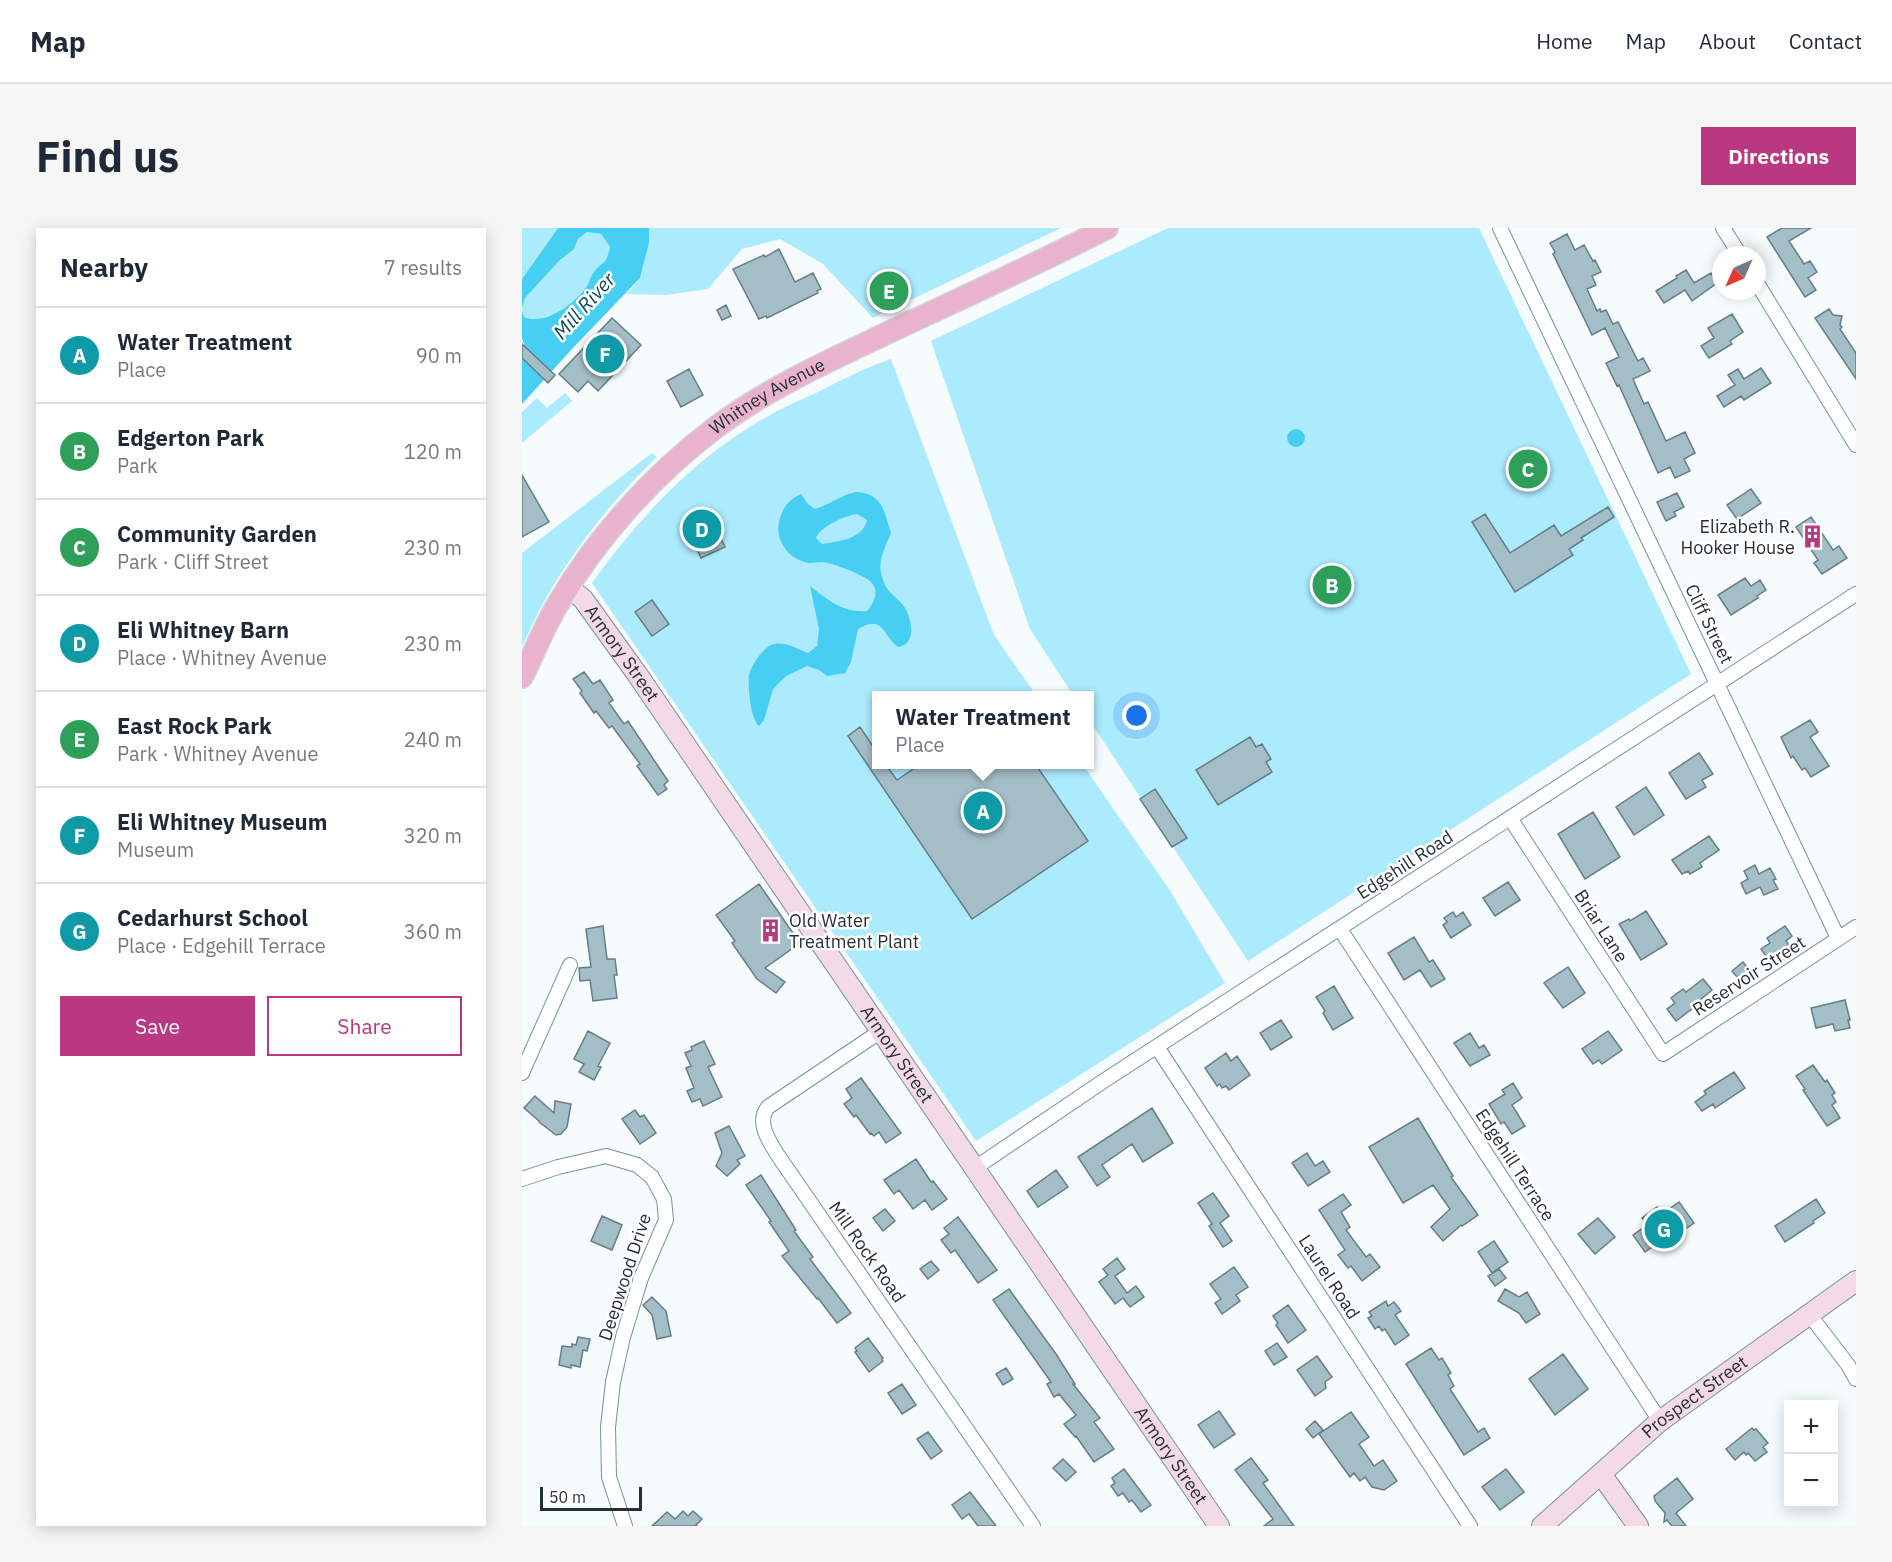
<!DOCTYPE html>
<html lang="en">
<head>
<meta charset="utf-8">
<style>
	:root { --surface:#fff; --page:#f6f6f7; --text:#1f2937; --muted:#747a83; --line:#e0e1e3; --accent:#b93881 }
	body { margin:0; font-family:"IBM Plex Sans",sans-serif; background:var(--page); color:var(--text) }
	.controls { position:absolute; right:18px; bottom:18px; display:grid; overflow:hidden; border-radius:0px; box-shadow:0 3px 15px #0003 }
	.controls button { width:54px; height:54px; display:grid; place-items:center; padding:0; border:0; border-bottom:2px solid var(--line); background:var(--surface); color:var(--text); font:30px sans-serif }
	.compass { position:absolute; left:1190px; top:18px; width:54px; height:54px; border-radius:50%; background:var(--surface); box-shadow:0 3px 15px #0003; rotate:225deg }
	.scale { position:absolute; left:18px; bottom:15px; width:102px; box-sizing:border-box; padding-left:6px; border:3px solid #253033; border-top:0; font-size:16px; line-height:21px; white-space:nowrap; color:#253033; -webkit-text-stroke:4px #fff; paint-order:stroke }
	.you { position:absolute; left:615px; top:488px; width:21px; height:21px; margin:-15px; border:4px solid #fff; border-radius:50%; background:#1a73e8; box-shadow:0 0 0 9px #1a73e833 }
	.badge { display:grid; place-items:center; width:39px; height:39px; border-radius:50%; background:var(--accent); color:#fff; font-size:20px; font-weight:700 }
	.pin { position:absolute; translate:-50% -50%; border:3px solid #fff; box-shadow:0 2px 6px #0006 }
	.popup { position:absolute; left:350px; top:463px; width:222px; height:78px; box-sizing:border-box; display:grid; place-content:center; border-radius:0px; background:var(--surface); filter:drop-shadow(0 2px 4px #0005); font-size:20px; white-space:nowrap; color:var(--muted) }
	.popup b { font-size:22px; color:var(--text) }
	.popup::after { content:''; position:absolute; left:50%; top:100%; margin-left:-12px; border:12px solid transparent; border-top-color:var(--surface) }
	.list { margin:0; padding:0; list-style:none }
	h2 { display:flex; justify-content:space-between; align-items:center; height:78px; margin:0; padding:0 24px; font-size:26px }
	h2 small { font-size:20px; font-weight:400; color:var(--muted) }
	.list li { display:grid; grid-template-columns:39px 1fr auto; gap:18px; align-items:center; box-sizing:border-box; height:96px; padding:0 24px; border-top:2px solid var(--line) }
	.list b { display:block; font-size:22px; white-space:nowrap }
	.list p { margin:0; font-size:20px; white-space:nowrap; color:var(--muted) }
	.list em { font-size:20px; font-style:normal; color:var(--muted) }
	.actions { display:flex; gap:12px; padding:18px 24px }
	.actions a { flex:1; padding:14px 0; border:2px solid var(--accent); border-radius:0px; text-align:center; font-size:21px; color:var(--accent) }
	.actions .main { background:var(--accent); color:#fff }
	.map { position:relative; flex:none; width:1334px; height:1298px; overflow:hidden; border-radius:0px }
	header { display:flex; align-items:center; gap:36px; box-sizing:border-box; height:84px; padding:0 30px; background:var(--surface); border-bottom:2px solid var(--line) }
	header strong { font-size:28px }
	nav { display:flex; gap:33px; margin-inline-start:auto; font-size:21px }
	.intro { display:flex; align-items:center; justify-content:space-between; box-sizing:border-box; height:144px; padding:0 36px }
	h1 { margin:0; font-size:42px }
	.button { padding:15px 27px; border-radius:0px; background:var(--accent); color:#fff; font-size:21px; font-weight:700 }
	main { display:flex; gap:36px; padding:0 36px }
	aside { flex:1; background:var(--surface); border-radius:0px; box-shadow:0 3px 15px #0003 }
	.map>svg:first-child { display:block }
</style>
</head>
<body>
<header>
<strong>Map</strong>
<nav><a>Home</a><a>Map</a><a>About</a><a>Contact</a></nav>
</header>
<div class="intro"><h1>Find us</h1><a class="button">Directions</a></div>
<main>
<aside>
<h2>Nearby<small>7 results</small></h2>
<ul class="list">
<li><span class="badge" style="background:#0f9aa8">A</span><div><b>Water Treatment</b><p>Place</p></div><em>90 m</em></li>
<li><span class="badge" style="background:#2e9e5b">B</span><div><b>Edgerton Park</b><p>Park</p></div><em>120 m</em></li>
<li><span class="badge" style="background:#2e9e5b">C</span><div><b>Community Garden</b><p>Park · Cliff Street</p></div><em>230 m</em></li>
<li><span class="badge" style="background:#0f9aa8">D</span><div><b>Eli Whitney Barn</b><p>Place · Whitney Avenue</p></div><em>230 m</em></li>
<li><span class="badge" style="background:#2e9e5b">E</span><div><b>East Rock Park</b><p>Park · Whitney Avenue</p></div><em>240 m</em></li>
<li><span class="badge" style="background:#0f9aa8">F</span><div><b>Eli Whitney Museum</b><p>Museum</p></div><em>320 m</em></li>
<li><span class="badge" style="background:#0f9aa8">G</span><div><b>Cedarhurst School</b><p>Place · Edgehill Terrace</p></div><em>360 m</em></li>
</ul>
<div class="actions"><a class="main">Save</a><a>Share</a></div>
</aside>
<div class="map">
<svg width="1334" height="1298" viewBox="0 0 1334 1298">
	<rect width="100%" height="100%" fill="#f6fbfd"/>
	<!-- green -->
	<path fill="#aceafe" d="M0,0H36L0,51Z
		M127,0H539L351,90L301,36L258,11L220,21L186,61L144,67L105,66L118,50L127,15Z
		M646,0H957L1169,446L726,733L568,493V468L551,467L508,401L409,113Z
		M65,4L79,6L88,19L85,34L71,46L66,57L50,75L32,86L14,92L2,89L0,79L3,70L37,33L52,21L56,11Z
		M369,131L472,407L514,467L354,468V536L561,537L647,661L703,755L454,913L70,355C116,291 171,231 241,191C258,181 276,173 294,165C319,152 343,140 369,131Z
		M43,165L50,173L0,215V184L15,170L25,180Z
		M130,225L135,229C92,270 55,317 25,368C16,384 8,402 0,418V325Z"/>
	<!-- water -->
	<path fill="#47cff3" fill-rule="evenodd" d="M36,0H127V15L118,50L50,121L0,176V120L2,117L0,110V82L2,89C24,98 53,75 65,58C68,54 68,49 71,45C82,31 83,40 88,19L79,6L65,4L56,11L52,21L37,33L3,70L0,79V51Z
		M765 210a9 9 0 1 1 18 0a9 9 0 1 1-18 0Z
		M334,264C361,265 362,284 369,305C364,317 356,332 359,345C360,350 362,355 364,359C369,367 378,372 383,380C390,392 395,416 376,419C360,406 361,386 336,401L329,434L323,445L305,448L297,442L285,438L264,448L251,461L242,492L237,498C228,489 226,460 227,447C229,438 240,421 249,417C261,412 275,421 286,425L295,418L297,401L288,358C306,372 321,385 345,383C352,375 358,363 349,354C342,347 315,337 306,335C299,333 293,335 287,335C267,332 253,313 257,294C261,279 265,273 279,266L286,276L293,281C307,277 319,267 334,264ZM335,286L345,292C340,312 317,313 300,316L294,310C299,298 322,288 335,286Z"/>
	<!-- building -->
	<path fill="#a4bec7" stroke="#657e87" stroke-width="1.5" d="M1260,0H1289L1267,13L1282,36L1288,33L1295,44L1286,50L1294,62L1283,69L1245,9Z
		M1045,6L1053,22L1062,17L1071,33L1073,32L1079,44L1070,48L1074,57L1065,61L1075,83L1078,81L1079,84L1084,82L1091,96L1096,94L1116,133L1121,130L1128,143L1111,151L1122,176L1126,174L1144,213L1163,204L1173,225L1162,231L1168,243L1153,250L1148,239L1136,245L1097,157L1095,158L1084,135L1097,129L1083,100L1070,107L1031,26L1033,24L1028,15Z
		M257,21L273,54L291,45L299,61L295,63L296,65L245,90L244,88L237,91L211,41L242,27L243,29Z
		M1164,42L1172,55L1189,45L1195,55L1170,73L1163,62L1142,75L1134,63L1155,50L1154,48Z
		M204,77L209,88L200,92L195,82Z
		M1307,81L1311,87L1320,88L1318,97L1320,99L1318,101L1334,125V151L1293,90Z
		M1210,86L1221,104L1208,113L1210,116L1187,130L1179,118L1192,110L1186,100Z
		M90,90L119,117L76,163L66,153L56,164L37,146Z
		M0,116L33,147L26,155L0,130Z
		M1239,140L1249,155L1222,172L1219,168L1202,179L1195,168L1213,157L1206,147L1216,141L1222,151Z
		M167,141L181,167L159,179L145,153Z
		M0,247L27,294L0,309Z
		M1229,261L1239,275L1215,291L1205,277Z
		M1155,265L1162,279L1152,284L1154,288L1144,293L1135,274Z
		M1086,279L1092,289L1059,310L1061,312L1047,321L1051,327L993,364L950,294L963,286L988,325L1032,297L1039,308Z
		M186,283L203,319L179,330L162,293Z
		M1289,289L1311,322L1317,318L1325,330L1300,346L1292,335L1296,332L1274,299Z
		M1223,350L1229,358L1238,352L1244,362L1235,368L1236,370L1209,387L1196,367Z
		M130,372L147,396L130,408L113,384Z
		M62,444L71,456L78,452L91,472L87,475L102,496L106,493L146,553L142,557L145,561L136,567L115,538L118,536L90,498L87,500L74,483L72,485L58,465L60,463L51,451Z
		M1288,492L1296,504L1288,509L1307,538L1289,549L1283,540L1280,542L1271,528L1269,530L1259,509Z
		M338,499L354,523V537H364L375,552L397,537H514L566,613L450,691L326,508Z
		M728,509L734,519L740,516L749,531L744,534L750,544L696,577L674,542Z
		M1177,525L1191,546L1180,552L1184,559L1164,571L1147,545Z
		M1124,559L1142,587L1112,607L1094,579Z
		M633,561L665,610L650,619L618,571Z
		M1071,584L1098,629L1063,651L1036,606Z
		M1187,608L1197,622L1178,635L1180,639L1168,646L1166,643L1160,646L1150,632Z
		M1233,637L1237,646L1248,640L1254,651L1251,652L1256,661L1242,667L1238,659L1224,666L1219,655L1226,651L1222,643Z
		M986,654L998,672L973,688L961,670Z
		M237,656L278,715L243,740L263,754L254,765L235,751L210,715L213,713L194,687Z
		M1124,683L1145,716L1119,732L1097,696L1107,691L1108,693Z
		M931,684L934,689L941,684L949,697L929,710L921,697L925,694L922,690Z
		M81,698L85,731H93L95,747H92L95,770L71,773L68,752L58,753L57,740L69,739L64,701Z
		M1263,698L1270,708L1264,713L1272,725L1251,739L1239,721L1248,715L1245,710Z
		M892,709L907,734L911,732L923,751L909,759L898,742L882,752L866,725Z
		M1221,734L1231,747L1221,756L1210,743Z
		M1046,739L1063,765L1041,780L1022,755Z
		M1181,751L1190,762L1178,772L1179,774L1154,793L1145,781L1153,775L1149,770L1161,761L1164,764Z
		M812,758L831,790L811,802L801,785L803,783L794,769Z
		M1323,772L1328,792H1326L1328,800L1313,803L1311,796L1294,800L1289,780Z
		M759,792L770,809L749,822L738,805Z
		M66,803L88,815L76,838L79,839L72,852L57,844L62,836L52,831Z
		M1086,803L1100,822L1080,836L1077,832L1071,836L1060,821Z
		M948,805L957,820L962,817L968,827L948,838L932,815Z
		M182,813L193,836L186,839L200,869L181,878L178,871L170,874L165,863L172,860L164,840L169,838L163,825L170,822L169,819Z
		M704,825L709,833L715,828L728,847L707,862L704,858L700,860L698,856L695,858L683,840Z
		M1291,837L1303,854L1305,852L1313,865L1310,867L1314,874L1310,877L1318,890L1305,898L1281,862L1283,861L1274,848Z
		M1212,844L1223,860L1193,880L1191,876L1180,883L1173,874L1184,866L1182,863Z
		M339,850L379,905L364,915L357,904L352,908L349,905L348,906L334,887L332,889L322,876L330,870L324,861Z
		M991,855L1000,870L990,877L1003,898L990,906L982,894L979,896L967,876L983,866L980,862Z
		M13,868L32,885L33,873L49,876L45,899L39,906L34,907L17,894V893L2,880Z
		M630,880L651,915L621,934L610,916L580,937L588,949L575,958L556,929Z
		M113,882L118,889L122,887L134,905L118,916L100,891Z
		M896,890L931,948L929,949L956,987L940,998L939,997L921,1013L909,999L928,981L911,957L881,975L847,919Z
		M207,898L223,928L215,932L218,936L205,948L194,938L200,925L193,905Z
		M785,925L793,938L801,933L808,944L786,958L770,935Z
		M394,931L409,954L411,953L425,971L410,982L403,972L391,981L377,962L372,966L362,952Z
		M534,942L546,959L516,979L505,963Z
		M239,947L274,1002L272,1003L291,1029L288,1031L329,1085L315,1095L296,1070L295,1071L260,1028L267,1023L247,994L249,993L224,957Z
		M691,965L707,988L698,995L710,1013L701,1019L687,998L690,996L676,975Z
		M821,966L829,977L819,984L828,999L824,1002L844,1029L848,1026L858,1039L840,1053L829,1038L826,1040L816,1027L823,1022L797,982Z
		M1294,971L1303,985L1291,993L1292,995L1263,1014L1253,998Z
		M1157,974L1172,995L1162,1002L1161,1009L1157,1012L1150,1011L1140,1018L1137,1014L1123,1024L1111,1007L1125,997L1120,990L1135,979L1140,986Z
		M363,981L373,993L361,1003L351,990Z
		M80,988L100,997L90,1022L69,1013Z
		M436,989L475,1042L456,1055L433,1022L429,1025L419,1012L427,1006L422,1000Z
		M1076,990L1093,1009L1073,1026L1056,1006Z
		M972,1013L986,1034L970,1045L956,1024Z
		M595,1030L603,1041L593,1048L605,1065L614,1058L622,1069L608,1079L601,1070L593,1076L577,1054L586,1047L581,1041Z
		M409,1033L417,1042L406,1051L398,1041Z
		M712,1039L726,1059L714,1067L718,1073L700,1086L693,1075L699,1071L688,1056Z
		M977,1041L984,1050L973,1058L966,1048Z
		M487,1061L534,1126L553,1156H551L578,1190L572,1194L592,1221L572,1234L554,1208L553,1209L542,1196L554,1187L537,1166L532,1169L525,1156L529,1154L471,1072Z
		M983,1061L997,1069L1005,1064L1018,1086L1004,1095L997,1085L976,1073Z
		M130,1069L144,1083L149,1108L135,1111L130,1087L121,1077Z
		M864,1073L866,1078L872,1074L879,1083L873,1087L887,1107L873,1117L863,1101L860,1103L857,1098L853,1101L846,1090L850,1088L847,1084Z
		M766,1077L784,1102L766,1115L754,1097L756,1095L751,1088Z
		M56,1109L68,1111L65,1123L61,1122L58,1139L49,1137V1140L37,1137L40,1118L50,1119V1116L54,1117Z
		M346,1110L361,1130L360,1131L361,1133L347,1144L333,1124L335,1123L333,1120Z
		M755,1115L765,1129L752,1137L743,1123Z
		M909,1120L917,1132L920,1130L929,1145L926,1147L932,1158L928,1161L956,1204L962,1200L968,1210L942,1227L884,1136Z
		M1041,1126L1066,1161L1033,1187L1007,1151Z
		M795,1128L810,1149L803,1154L804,1160L793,1168L775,1142Z
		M484,1140L491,1151L481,1157L474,1146Z
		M380,1156L394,1177L380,1186L366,1165Z
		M697,1183L713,1206L692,1220L676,1197Z
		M829,1184L847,1209L837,1216L852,1238L861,1232L875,1253L862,1262L850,1259L843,1249L838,1253L832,1245L828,1249L797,1206Z
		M793,1193L801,1202L791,1210L784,1201Z
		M1230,1200L1232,1202L1234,1201L1246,1215L1241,1219L1245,1224L1233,1233L1226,1225L1224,1227L1222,1224L1213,1232L1204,1221Z
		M406,1204L420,1223L409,1231L395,1211Z
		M729,1230L746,1252L741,1255L772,1298H742L751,1291L713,1242Z
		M541,1231L554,1244L544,1253L531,1240Z
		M602,1241L629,1277L619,1284L610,1272L607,1274L601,1265L596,1268L589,1258L593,1255L590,1250Z
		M984,1241L1002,1264L978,1282L960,1259Z
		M1155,1250L1171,1271L1154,1285L1164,1298H1150L1145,1292L1142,1294L1143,1285L1133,1273L1132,1268Z
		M448,1264L474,1298H456L447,1286L440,1291L430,1277Z
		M161,1283L166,1288L171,1283L180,1291L174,1297L175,1298H130L145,1284L153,1291Z"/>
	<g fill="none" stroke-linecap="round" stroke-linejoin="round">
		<defs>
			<path id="minor" d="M978,0L1316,710
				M1201,0L1218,27
				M1235,55L1334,217
				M988,590L1141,826L1334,699
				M818,701L1138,1193
				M359,803L246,879C234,894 247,913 255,926L511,1298
				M635,819L948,1298
				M0,845L48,737
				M453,940L583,852L1334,366
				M0,951L36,939L84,928L115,937L130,949L142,971L144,992L119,1050L101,1109L91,1154L86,1199L87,1249L103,1298
				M1287,1086L1326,1137L1334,1151"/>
			<g id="secondary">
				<path id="s1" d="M46,359L61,371L115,446L697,1298"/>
				<path d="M1079,1246L1116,1298"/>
				<path id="s2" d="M1020,1298L1138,1193L1334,1053"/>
			</g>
			<g id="primary">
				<path id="s3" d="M0,449C12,425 22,399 36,376C74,310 132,246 193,200C243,162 302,135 359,108C435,72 511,38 585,0"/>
			</g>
		</defs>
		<!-- minor casing -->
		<use href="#minor" stroke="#78929a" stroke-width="16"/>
		<!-- secondary casing -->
		<use href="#secondary" stroke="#78929a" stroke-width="22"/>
		<!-- primary casing -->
		<use href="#primary" stroke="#d3d6d6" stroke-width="24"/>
		<!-- minor -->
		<use href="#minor" stroke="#fff" stroke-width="14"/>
		<!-- secondary -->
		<use href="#secondary" stroke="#f4d9e6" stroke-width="20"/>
		<!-- primary -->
		<use href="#primary" stroke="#e9b2cd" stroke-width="21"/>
	</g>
	<!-- icons -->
	<defs>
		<symbol id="building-bare" viewBox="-9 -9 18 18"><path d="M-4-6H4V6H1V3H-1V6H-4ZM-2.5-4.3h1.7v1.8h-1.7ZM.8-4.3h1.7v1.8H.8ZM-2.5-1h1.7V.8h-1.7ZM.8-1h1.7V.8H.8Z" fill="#b93881" stroke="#fff" stroke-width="2.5" paint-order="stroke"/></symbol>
	</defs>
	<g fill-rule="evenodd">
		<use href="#building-bare" x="1274" y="292" width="33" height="33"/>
		<use href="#building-bare" x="232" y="686" width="33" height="33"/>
	</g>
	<g text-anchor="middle" stroke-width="5" stroke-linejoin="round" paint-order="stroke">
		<!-- street labels -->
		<g font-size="18" fill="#253033" stroke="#fff">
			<text dy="6" stroke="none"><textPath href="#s3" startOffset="380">Whitney Avenue</textPath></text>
			<text transform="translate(1187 396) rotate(64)" y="6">Cliff Street</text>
			<text dy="6" stroke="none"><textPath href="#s1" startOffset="86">Armory Street</textPath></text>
			<text transform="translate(883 637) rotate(-33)" y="6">Edgehill Road</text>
			<text transform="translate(1079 698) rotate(57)" y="6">Briar Lane</text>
			<text transform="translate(1227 748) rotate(-33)" y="6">Reservoir Street</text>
			<text dy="6" stroke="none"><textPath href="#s1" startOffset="572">Armory Street</textPath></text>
			<text transform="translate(993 937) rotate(57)" y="6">Edgehill Terrace</text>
			<text transform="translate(345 1024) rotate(55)" y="6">Mill Rock Road</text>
			<text transform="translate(103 1049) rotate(-72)" y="6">Deepwood Drive</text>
			<text transform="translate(807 1049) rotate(57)" y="6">Laurel Road</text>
			<text dy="6" stroke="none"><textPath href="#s2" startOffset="200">Prospect Street</textPath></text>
			<text dy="6" stroke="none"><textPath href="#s1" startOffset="1058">Armory Street</textPath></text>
		</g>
		<!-- poi labels -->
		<g font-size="18" fill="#253033" stroke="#fff" text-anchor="end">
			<text x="1273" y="305">Elizabeth R.<tspan x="1273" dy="21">Hooker House</tspan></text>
			<text x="267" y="699" text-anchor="start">Old Water<tspan x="267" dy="21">Treatment Plant</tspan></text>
		</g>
		<!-- water labels -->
		<g font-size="20" font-style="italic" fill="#0b4756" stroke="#fff">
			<text transform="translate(62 78) rotate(-48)" y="7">Mill River</text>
		</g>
	</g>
</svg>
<div class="controls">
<button>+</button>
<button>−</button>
</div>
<svg class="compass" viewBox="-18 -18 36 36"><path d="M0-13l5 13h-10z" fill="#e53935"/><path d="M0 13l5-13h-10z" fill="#747a83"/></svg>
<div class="scale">50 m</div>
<div class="you"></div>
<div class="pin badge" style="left:461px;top:583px;background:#0f9aa8">A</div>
<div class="popup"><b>Water Treatment</b>Place</div>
<div class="pin badge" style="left:810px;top:357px;background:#2e9e5b">B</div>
<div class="pin badge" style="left:1006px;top:241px;background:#2e9e5b">C</div>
<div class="pin badge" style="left:180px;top:301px;background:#0f9aa8">D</div>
<div class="pin badge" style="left:367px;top:63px;background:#2e9e5b">E</div>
<div class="pin badge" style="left:83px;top:126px;background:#0f9aa8">F</div>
<div class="pin badge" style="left:1142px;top:1001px;background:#0f9aa8">G</div>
</div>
</main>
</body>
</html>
